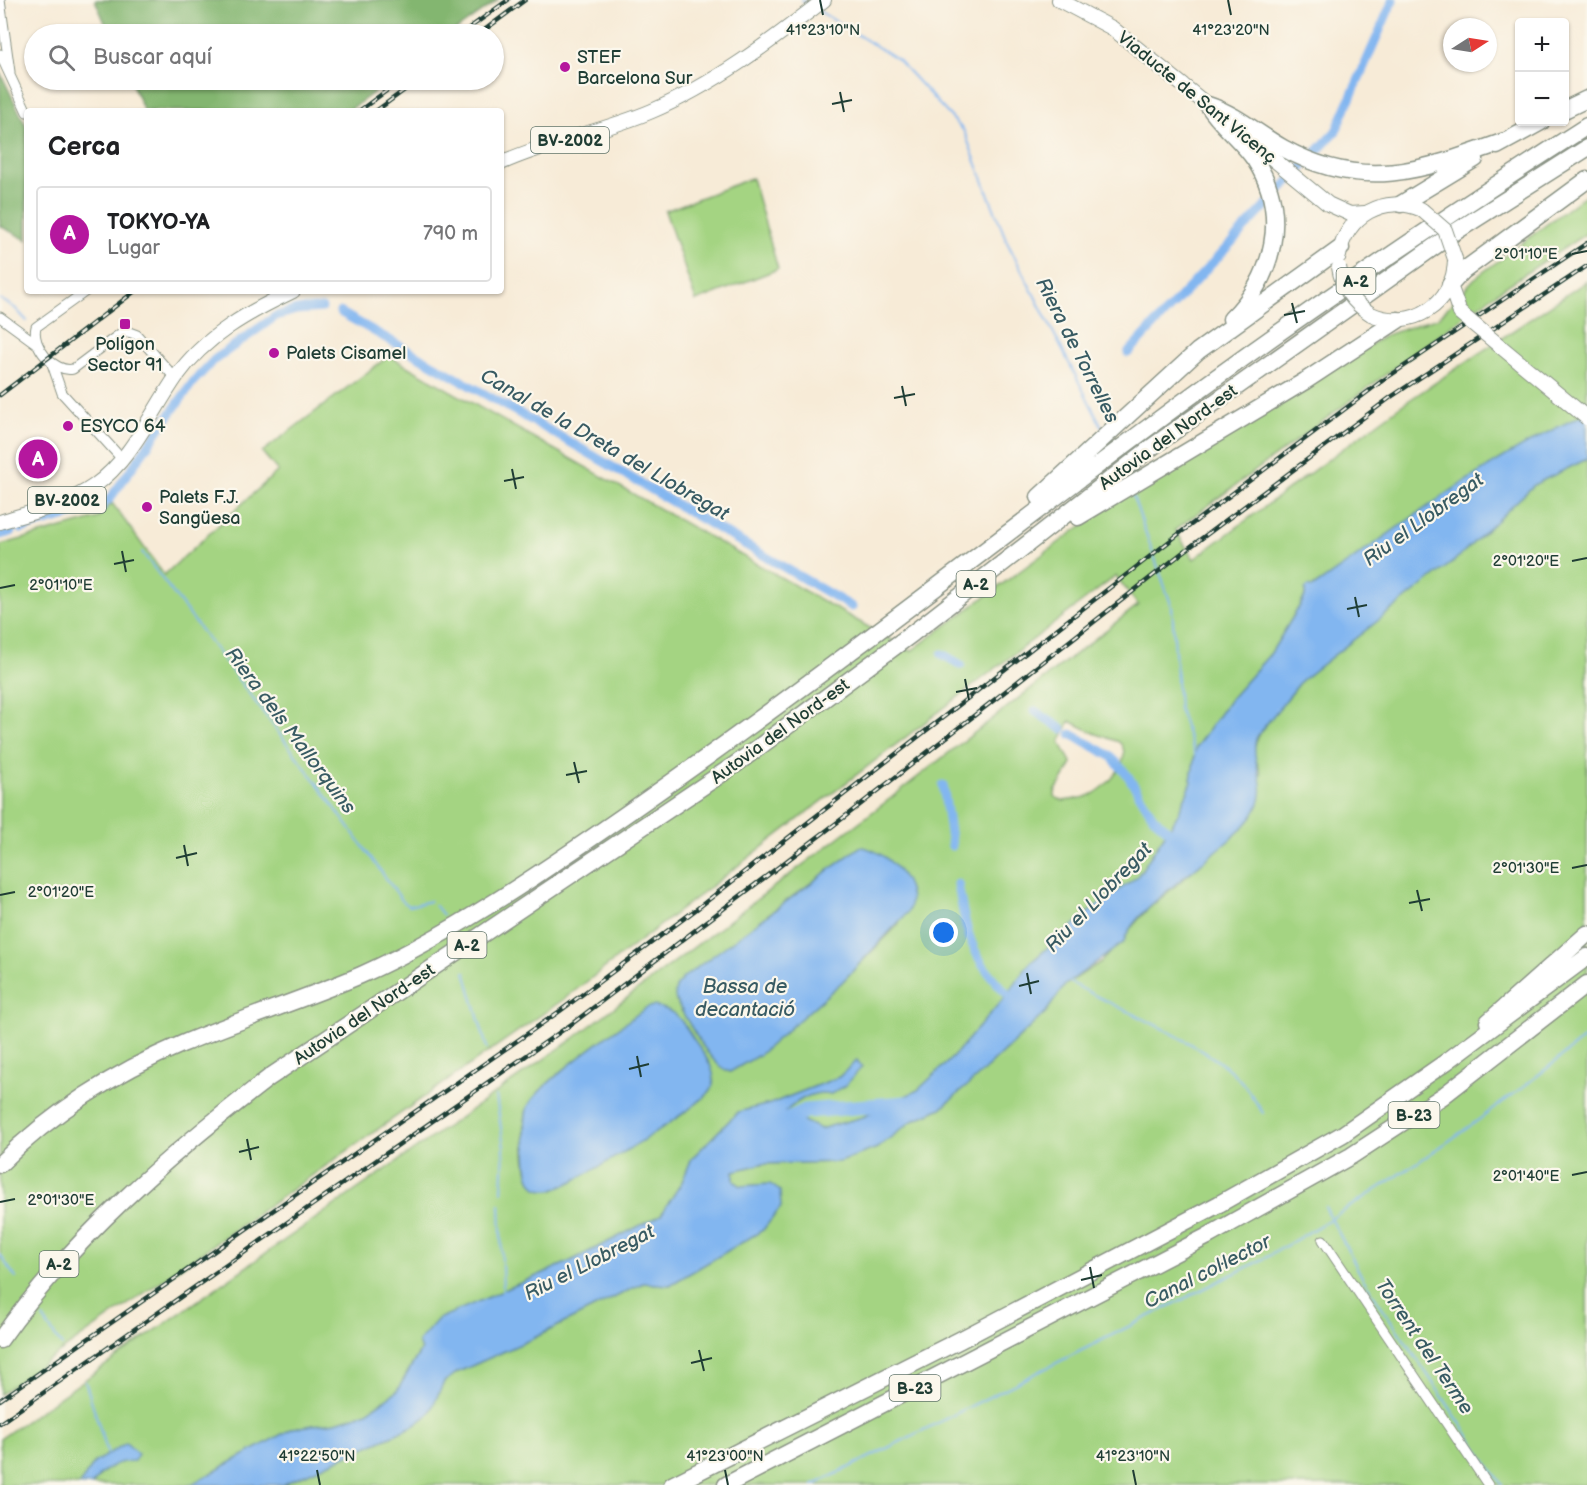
<!DOCTYPE html>
<html lang="es">
<head>
<meta charset="utf-8">
<style>
	:root { --surface:#fff; --page:#f6f6f6; --text:#202124; --muted:#757577; --line:#e0e0e0; --accent:#b5179e }
	body { margin:0; font-family:"Balsamiq Sans",sans-serif; background:var(--page); color:var(--text) }
	.controls { position:absolute; right:18px; top:18px; display:grid; overflow:hidden; border-radius:6px; box-shadow:0 2px 4px #0004 }
	.controls button { width:54px; height:54px; display:grid; place-items:center; padding:0; border:0; border-bottom:2px solid var(--line); background:var(--surface); color:var(--text); font:30px sans-serif }
	.compass { position:absolute; left:1443px; top:18px; width:54px; height:54px; border-radius:50%; background:var(--surface); box-shadow:0 2px 4px #0004; rotate:78deg }
	.you { position:absolute; left:944px; top:933px; width:21px; height:21px; margin:-15px; border:4px solid #fff; border-radius:50%; background:#1a73e8; box-shadow:0 0 0 9px #1a73e833 }
	.badge { display:grid; place-items:center; width:39px; height:39px; border-radius:50%; background:var(--accent); color:#fff; font-size:20px; font-weight:700 }
	.pin { position:absolute; translate:-50% -50%; border:3px solid #fff; box-shadow:0 2px 6px #0006 }
	.list { margin:0; padding:0; list-style:none }
	h2 { display:flex; justify-content:space-between; align-items:center; height:78px; margin:0; padding:0 24px; font-size:26px }
	h2 small { font-size:20px; font-weight:400; color:var(--muted) }
	.list li { display:grid; grid-template-columns:39px 1fr auto; gap:18px; align-items:center; box-sizing:border-box; height:96px; margin:0 12px 12px; padding:0 12px; border:2px solid var(--line); border-radius:6px }
	.list b { display:block; font-size:22px; white-space:nowrap }
	.list p { margin:0; font-size:20px; white-space:nowrap; color:var(--muted) }
	.list em { font-size:20px; font-style:normal; color:var(--muted) }
	.icon { flex:none; width:33px; height:33px; fill:none; stroke:currentColor; stroke-width:2; stroke-linecap:round; stroke-linejoin:round }
	.map { position:relative; flex:none; width:1587px; height:1485px; overflow:hidden }
	.search { position:absolute; background:var(--surface); box-shadow:0 2px 4px #0004; left:24px; top:24px; width:480px; height:66px; display:flex; align-items:center; gap:15px; box-sizing:border-box; padding:0 21px; border-radius:33px; color:var(--muted); font-size:22px }
	.panel { position:absolute; background:var(--surface); box-shadow:0 2px 4px #0004; left:24px; top:108px; width:480px; height:186px; border-radius:6px }
	.map>svg:first-child { display:block }
</style>
</head>
<body>
<div class="map">
<svg width="1587" height="1485" viewBox="0 0 1587 1485">
	<rect width="100%" height="100%" fill="#fbf7ec"/>
	<filter id="ink" filterUnits="userSpaceOnUse"><feTurbulence type="fractalNoise" baseFrequency=".0167" numOctaves="2"/><feDisplacementMap in="SourceGraphic" scale="12" xChannelSelector="R" yChannelSelector="G"/><feConvolveMatrix kernelMatrix="1 2 1 2 8 2 1 2 1" color-interpolation-filters="sRGB"/></filter>
	<filter id="wash" filterUnits="userSpaceOnUse"><feTurbulence type="fractalNoise" baseFrequency=".008" numOctaves="4" result="noise"/><feDisplacementMap in="SourceGraphic" scale="24" xChannelSelector="R" yChannelSelector="G"/><feGaussianBlur stdDeviation="1.35" result="paint"/><feColorMatrix in="noise" values="0 0 0 0 0 0 0 0 0 0 0 0 0 0 0 0 0 1.4 0 .05"/><feComposite in="paint" operator="in"/></filter>
	<g filter="url(#wash)">
		<rect width="100%" height="100%" fill="#f7ebd7"/>
		<!-- green -->
		<path fill="#a4d482" stroke="#62885b" stroke-width="1.5" fill-rule="evenodd" d="M752,178L778,269L696,301L665,211Z
			M1587,194V233L1499,291L1175,530L1194,559L1399,407L1587,281V413L1305,592V597L1271,653L1231,698L1196,747L1190,787L1176,818L1137,877L1095,907L1029,964L1009,992L953,1057L918,1090L863,1117L820,1129L784,1112C799,1101 812,1089 831,1094L857,1061L839,1077L770,1104L738,1112L692,1158L682,1182L661,1215L569,1262L438,1319L397,1391L367,1412L336,1422L293,1428L190,1485H92C103,1468 120,1461 138,1453L95,1462L79,1485H0V1439L574,1038L887,801L1138,605L1116,576L564,999L0,1394V545L98,518L112,503L164,575L278,471L262,452L389,356L911,651L1110,505L1386,335L1439,317L1474,279ZM1070,721L1094,733L1119,742C1135,758 1107,788 1091,795C1082,799 1073,800 1063,801L1055,797V792L1072,764L1060,742ZM860,847L902,876L909,897L898,925L842,982L759,1055L730,1072C709,1065 688,1020 676,1001L767,915ZM646,1008L706,1096L680,1116L573,1180L554,1190L537,1189C534,1185 530,1179 528,1173C524,1160 523,1122 527,1109C533,1086 623,1025 646,1008Z
			M1587,459V1485H281L413,1426L429,1414L444,1382L458,1372L534,1338L643,1283L670,1285L763,1230L781,1207L770,1184L742,1186L734,1182V1171L761,1164L839,1162L877,1148L912,1121L941,1108L974,1080L1046,1012L1065,985L1101,962L1146,911L1227,841L1261,773C1259,766 1254,758 1254,751C1256,728 1288,701 1301,681L1454,561L1535,484Z"/>
		<!-- forest -->
		<path fill="#83b670" stroke="#517a52" stroke-width="1.5" d="M95,0H498L450,34H110Z
			M0,72L27,128V240L0,226Z
			M130,80H391L348,111H144Z"/>
		<!-- water -->
		<path fill="#82b6f0" stroke="#507a92" stroke-width="1.5" d="M1587,413V459L1535,484L1454,561L1301,681C1293,693 1259,731 1256,739C1249,767 1275,786 1251,818C1227,851 1130,908 1124,942L1065,985L1046,1012L974,1080L941,1108L912,1121L877,1148L839,1162L761,1164L734,1171V1181L741,1186L770,1184L780,1191L781,1207L763,1230L670,1285L643,1283L534,1338L458,1372L444,1382L429,1414L413,1426L281,1485H190L293,1428L336,1422L367,1412L397,1391L421,1350L418,1342L438,1319L569,1262L661,1215L682,1182L692,1158L738,1112L770,1104L839,1077L857,1060L862,1067L845,1086L831,1094C813,1090 798,1100 785,1112L820,1129L863,1117L918,1090L953,1057L1009,992L1029,964L1095,907L1137,877L1176,818L1190,787L1196,747L1231,698L1271,653L1305,597V589L1309,586L1312,588C1401,526 1488,458 1587,413Z
			M860,847C885,848 921,886 908,912L842,982L759,1055L730,1072C709,1065 688,1020 676,1001C673,989 677,985 684,977Z
			M653,1006C675,1009 682,1020 693,1038C702,1051 719,1071 712,1088C705,1105 577,1183 555,1189C550,1191 543,1190 537,1189C526,1178 527,1166 526,1151C525,1138 524,1122 527,1109C533,1087 623,1025 646,1008Z
			M126,1443L138,1454L134,1461C115,1461 103,1469 92,1485H79L95,1462Z"/>
		<g fill="none" stroke-linecap="round" stroke-linejoin="round">
			<!-- stream -->
			<path stroke="#82b6f0" stroke-width="2" d="M802,0L809,5
				M819,11L897,59L964,131L1007,242L1103,429
				M0,299L15,308L27,321
				M1131,491L1172,607L1179,709L1195,755
				M142,552L316,782L404,903L409,906L430,901
				M435,905L443,915
				M465,972L487,1048
				M1068,981C1119,1010 1178,1031 1226,1067C1242,1079 1253,1097 1263,1113
				M496,1096L504,1148L502,1192
				M500,1205L503,1292
				M1325,1207L1363,1279L1502,1485
				M0,1255L16,1278
				M43,1318L62,1346
				M85,1381L108,1454
				M814,1485L1267,1257C1378,1192 1487,1119 1587,1036"/>
			<!-- canal -->
			<path stroke="#82b6f0" stroke-width="9" d="M340,312L575,445L852,607
				M1128,353L1336,131L1393,0
				M109,500L193,382L214,360L276,316L296,310L322,308
				M21,529L103,506
				M0,535L11,532
				M942,654L961,665
				M1035,711L1062,729
				M1071,734L1111,756L1128,776L1154,818L1177,838
				M943,785L952,846
				M958,884C967,939 973,963 1016,1002"/>
			<!-- river -->
			<path stroke="#82b6f0" stroke-width="15" d="M776,1125L805,1111L908,1103"/>
		</g>
	</g>
	<g filter="url(#ink)">
		<g fill="none" stroke-linecap="round" stroke-linejoin="round">
			<defs>
				<path id="minor" d="M0,0L10,72
					M0,54L27,112
					M86,291L36,327C31,346 54,373 73,369L121,333L129,332L137,335L175,378
					M0,317L37,344
					M52,364L62,393L121,458
					M1323,1240L1488,1485"/>
				<path id="primary" d="M1059,0L1112,28L1216,112
					M1233,126L1328,204L1350,214L1365,213
					M501,163C549,141 603,132 652,111C715,84 770,42 824,0
					M1339,256C1345,216 1385,193 1422,210
					M1450,285L1460,313
					M1371,314C1411,332 1455,304 1455,259
					M0,522C31,512 67,505 94,486C131,460 151,413 176,377C205,336 249,312 293,291"/>
				<path id="motorway" d="M1208,105C1236,114 1258,134 1283,148C1364,193 1424,170 1505,141
					M1208,105C1221,126 1242,140 1255,160C1290,214 1274,277 1231,319
					M1564,110L1587,99
					M1497,146L1541,122
					M1401,204L1475,159
					M1450,285L1463,271L1587,180
					M1039,497L1198,351L1341,248
					M1078,517L1305,381L1398,320
					M1488,1022L1587,934
					M0,1164C51,1113 116,1072 182,1044C241,1019 302,1000 361,975C422,948 479,913 535,876C740,740 934,588 1130,441C1278,330 1432,225 1587,126
					M0,1340C73,1237 170,1154 270,1077L736,764L913,633L1152,447L1452,234L1587,148
					M672,1485L960,1340L1219,1204L1343,1134L1446,1062L1587,957
					M726,1485L1206,1237L1351,1156L1443,1096L1587,984"/>
			</defs>
			<!-- minor casing -->
			<use href="#minor" stroke="#8b9486" stroke-width="11"/>
			<!-- primary casing -->
			<use href="#primary" stroke="#8b9486" stroke-width="16"/>
			<!-- motorway casing -->
			<use href="#motorway" stroke="#8b9486" stroke-width="19"/>
			<!-- minor -->
			<use href="#minor" stroke="#fff" stroke-width="9"/>
			<!-- primary -->
			<use href="#primary" stroke="#fff" stroke-width="14"/>
			<!-- motorway -->
			<use href="#motorway" stroke="#fff" stroke-width="16"/>
			<defs>
				<path id="rail" d="M461,34L508,0
					M479,34L525,0
					M359,111L401,80
					M376,111L418,80
					M0,395L135,291
					M0,1400L560,1011L698,908L1180,533L1382,381L1587,243
					M0,1423L573,1023L847,815L1182,553L1391,397L1587,266"/>
			</defs>
			<!-- rail casing -->
			<use href="#rail" stroke="#1f3d34" stroke-width="4.5"/>
			<!-- rail -->
			<use href="#rail" stroke="#fbf7ec" stroke-width="2" stroke-dasharray="7" stroke-linecap="butt"/>
			<defs>
				<path id="primary-bridge" d="M1422,210L1445,230L1455,259
					M1339,267C1342,288 1353,303 1371,314
					M1460,313L1587,418"/>
			</defs>
			<!-- primary-bridge casing -->
			<use href="#primary-bridge" stroke="#8b9486" stroke-width="16" stroke-linecap="butt"/>
			<!-- primary-bridge -->
			<use href="#primary-bridge" stroke="#fff" stroke-width="14"/>
		</g>
	</g>
	<!-- ticks -->
	<path fill="none" stroke="#1f3d34" stroke-width="2" d="M820,0L823,15M1228,0L1231,15M840,92L844,112M832,104L852,100M1572,254L1587,251M1292,303L1297,323M1284,315L1305,311M902,386L906,406M894,398L915,394M512,469L516,489M504,481L524,477M122,551L126,572M1572,561L1587,558M114,564L134,560M0,588L15,585M1355,597L1359,617M1347,609L1367,605M965,679L969,700M956,692L977,688M574,762L579,783M566,775L587,771M184,845L188,866M176,858L197,853M1572,868L1587,865M1417,890L1422,911M0,895L15,892M1409,903L1430,899M1027,973L1031,994M1019,986L1039,981M637,1056L641,1077M629,1069L649,1064M247,1139L251,1160M239,1152L259,1147M1572,1175L1587,1172M0,1202L15,1199M1090,1267L1094,1288M1081,1280L1102,1275M699,1350L704,1371M691,1363L712,1358M317,1470L320,1485M725,1470L728,1485M1133,1470L1136,1485"/>
	<!-- markers -->
	<g fill="#b5179e" stroke="#fbf7ec" stroke-width="2">
		<circle cx="565" cy="67" r="6"/>
		<rect x="119" y="318" width="12" height="12" rx="3"/>
		<circle cx="274" cy="353" r="6"/>
		<circle cx="68" cy="426" r="6"/>
		<circle cx="147" cy="507" r="6"/>
	</g>
	<g text-anchor="middle" stroke-width="4.5" stroke-linejoin="round" paint-order="stroke">
		<!-- shield labels -->
		<g fill="#fbf7ec" stroke="#61756b" stroke-width="1.5">
			<rect x="531" y="127" width="78" height="26" rx="4.5"/>
			<rect x="1336.5" y="268" width="39" height="26" rx="4.5"/>
			<rect x="28" y="487" width="78" height="26" rx="4.5"/>
			<rect x="956.5" y="571" width="39" height="26" rx="4.5"/>
			<rect x="447.5" y="932" width="39" height="26" rx="4.5"/>
			<rect x="1388.5" y="1102" width="51" height="26" rx="4.5"/>
			<rect x="39.5" y="1251" width="39" height="26" rx="4.5"/>
			<rect x="889.5" y="1375" width="51" height="26" rx="4.5"/>
		</g>
		<g font-size="16" font-weight="bold" fill="#1f3d34">
			<text x="570" y="146">BV-2002</text>
			<text x="1356" y="287">A-2</text>
			<text x="67" y="506">BV-2002</text>
			<text x="976" y="590">A-2</text>
			<text x="467" y="951">A-2</text>
			<text x="1414" y="1121">B-23</text>
			<text x="59" y="1270">A-2</text>
			<text x="915" y="1394">B-23</text>
		</g>
		<!-- poi labels -->
		<g font-size="18" fill="#1f3d34" stroke="#fbf7ec" text-anchor="start">
			<text x="577" y="63">STEF<tspan x="577" dy="21">Barcelona Sur</tspan></text>
			<text x="125" y="350" text-anchor="middle">Polígon<tspan x="125" dy="21">Sector 91</tspan></text>
			<text x="286" y="359">Palets Cisamel</text>
			<text x="80" y="432">ESYCO 64</text>
			<text x="159" y="503">Palets F.J.<tspan x="159" dy="21">Sangüesa</tspan></text>
		</g>
		<!-- street labels -->
		<g font-size="18" fill="#1f3d34" stroke="#fbf7ec">
			<text transform="translate(1197 97) rotate(39)" y="6">Viaducte de Sant Vicenç</text>
			<text transform="translate(1168 437) rotate(-36)" y="6">Autovia del Nord-est</text>
			<text transform="translate(780 731) rotate(-36)" y="6">Autovia del Nord-est</text>
			<text transform="translate(364 1014) rotate(-34)" y="6">Autovia del Nord-est</text>
		</g>
		<!-- water labels -->
		<g font-size="20" font-style="italic" fill="#385b63" stroke="#fbf7ec">
			<text transform="translate(1078 350) rotate(63)" y="7">Riera de Torrelles</text>
			<text transform="translate(605 444) rotate(30)" y="7">Canal de la Dreta del Llobregat</text>
			<text transform="translate(1423 519) rotate(-36)" y="7">Riu el Llobregat</text>
			<text transform="translate(291 730) rotate(53)" y="7">Riera dels Mallorquins</text>
			<text transform="translate(1098 897) rotate(-46)" y="7">Riu el Llobregat</text>
			<text x="745" y="993">Bassa de<tspan x="745" dy="23">decantació</tspan></text>
			<text transform="translate(589 1262) rotate(-27)" y="7">Riu el Llobregat</text>
			<text transform="translate(1207 1271) rotate(-27)" y="7">Canal col·lector</text>
			<text transform="translate(1425 1346) rotate(56)" y="7">Torrent del Terme</text>
		</g>
	</g>
	<g font-size="15" text-anchor="middle" fill="#1f3d34" stroke="#fbf7ec" stroke-width="4.5" stroke-linejoin="round" paint-order="stroke">
		<text x="823" y="35">41°23'10"N</text>
		<text x="1231" y="35">41°23'20"N</text>
		<text x="1526" y="259">2°01'10"E</text>
		<text x="1526" y="566">2°01'20"E</text>
		<text x="61" y="590">2°01'10"E</text>
		<text x="1526" y="873">2°01'30"E</text>
		<text x="61" y="897">2°01'20"E</text>
		<text x="1526" y="1181">2°01'40"E</text>
		<text x="61" y="1205">2°01'30"E</text>
		<text x="317" y="1461">41°22'50"N</text>
		<text x="725" y="1461">41°23'00"N</text>
		<text x="1133" y="1461">41°23'10"N</text>
	</g>
</svg>
<div class="controls">
<button>+</button>
<button>−</button>
</div>
<svg class="compass" viewBox="-18 -18 36 36"><path d="M0-13l5 13h-10z" fill="#e53935"/><path d="M0 13l5-13h-10z" fill="#757577"/></svg>
<div class="you"></div>
<div class="pin badge" style="left:38px;top:459px">A</div>
<div class="search"><svg class="icon" aria-label="search" viewBox="0 0 24 24"><circle cx="10" cy="10" r="6"/><path d="M15 15l6 6"/></svg>Buscar aquí</div>
<section class="panel">
<h2>Cerca<small></small></h2>
<ul class="list">
<li><span class="badge">A</span><div><b>TOKYO-YA</b><p>Lugar</p></div><em>790 m</em></li>
</ul>
</section>
</div>
</body>
</html>
